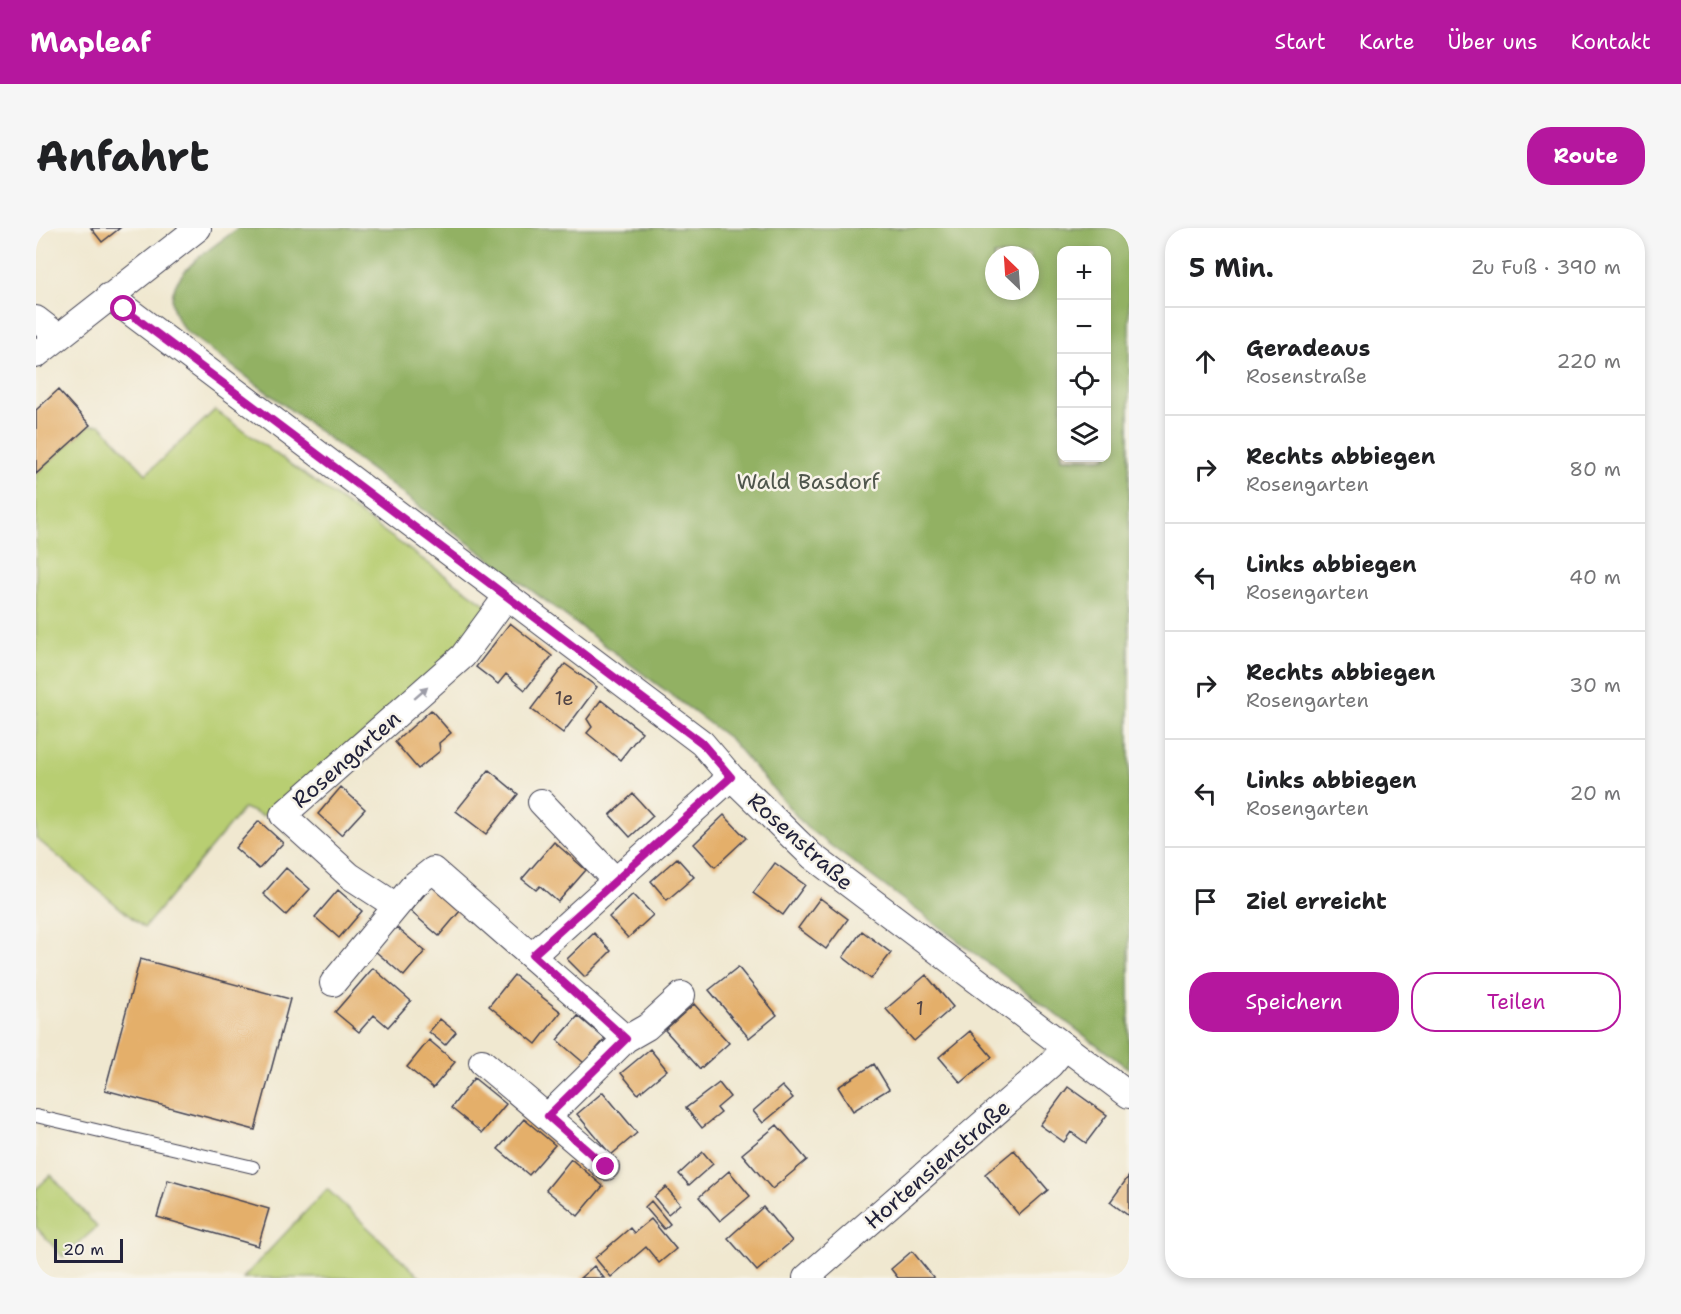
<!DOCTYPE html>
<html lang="de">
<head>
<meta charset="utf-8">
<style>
	:root { --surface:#fff; --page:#f6f6f6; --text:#202124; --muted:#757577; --line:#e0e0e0; --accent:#b5179e }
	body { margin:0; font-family:"Shantell Sans",sans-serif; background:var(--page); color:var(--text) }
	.controls { position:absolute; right:18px; top:18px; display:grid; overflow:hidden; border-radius:12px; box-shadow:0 3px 9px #0003 }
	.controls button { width:54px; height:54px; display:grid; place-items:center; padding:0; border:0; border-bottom:2px solid var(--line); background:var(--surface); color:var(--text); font:30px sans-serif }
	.compass { position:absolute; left:949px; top:18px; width:54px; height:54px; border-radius:50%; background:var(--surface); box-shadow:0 3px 9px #0003; rotate:335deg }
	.scale { position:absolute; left:18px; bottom:15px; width:69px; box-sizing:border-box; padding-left:6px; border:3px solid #22223b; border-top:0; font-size:16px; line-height:21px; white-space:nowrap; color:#22223b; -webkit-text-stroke:4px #f7f3e8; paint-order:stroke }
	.stop { position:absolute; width:18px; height:18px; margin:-14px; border:4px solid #b5179e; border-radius:50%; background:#fff }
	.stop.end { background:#b5179e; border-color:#fff; box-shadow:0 2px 6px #0008 }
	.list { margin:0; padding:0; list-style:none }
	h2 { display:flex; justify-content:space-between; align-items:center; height:78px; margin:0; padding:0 24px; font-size:26px }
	h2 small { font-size:20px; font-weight:400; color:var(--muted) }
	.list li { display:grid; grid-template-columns:39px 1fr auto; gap:18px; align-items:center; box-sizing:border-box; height:108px; padding:0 24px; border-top:2px solid var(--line) }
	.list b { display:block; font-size:22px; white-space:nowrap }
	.list p { margin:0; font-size:20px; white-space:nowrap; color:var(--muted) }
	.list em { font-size:20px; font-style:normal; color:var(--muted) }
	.actions { display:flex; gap:12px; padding:18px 24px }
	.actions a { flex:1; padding:14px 0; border:2px solid var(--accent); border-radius:24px; text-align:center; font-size:21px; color:var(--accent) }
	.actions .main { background:var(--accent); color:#fff }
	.icon { flex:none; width:33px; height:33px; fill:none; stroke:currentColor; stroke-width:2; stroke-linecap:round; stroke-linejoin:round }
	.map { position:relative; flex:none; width:1093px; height:1050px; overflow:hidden; border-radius:24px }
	header { display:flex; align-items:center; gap:36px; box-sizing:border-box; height:84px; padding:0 30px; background:var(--accent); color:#fff }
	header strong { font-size:28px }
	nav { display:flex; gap:33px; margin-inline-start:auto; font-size:21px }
	.intro { display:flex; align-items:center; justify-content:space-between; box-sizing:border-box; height:144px; padding:0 36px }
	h1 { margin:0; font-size:42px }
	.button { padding:15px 27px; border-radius:24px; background:var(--accent); color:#fff; font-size:21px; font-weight:700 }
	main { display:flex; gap:36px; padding:0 36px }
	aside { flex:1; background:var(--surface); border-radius:24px; box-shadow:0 3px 9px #0003 }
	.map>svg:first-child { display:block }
</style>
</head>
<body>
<header>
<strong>Mapleaf</strong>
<nav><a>Start</a><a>Karte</a><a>Über uns</a><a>Kontakt</a></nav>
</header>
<div class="intro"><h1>Anfahrt</h1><a class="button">Route</a></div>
<main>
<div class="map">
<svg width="1093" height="1050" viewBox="0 0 1093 1050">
	<rect width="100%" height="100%" fill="#f7f3e8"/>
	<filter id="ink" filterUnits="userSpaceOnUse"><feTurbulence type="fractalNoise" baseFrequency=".0167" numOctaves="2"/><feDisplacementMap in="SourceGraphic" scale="12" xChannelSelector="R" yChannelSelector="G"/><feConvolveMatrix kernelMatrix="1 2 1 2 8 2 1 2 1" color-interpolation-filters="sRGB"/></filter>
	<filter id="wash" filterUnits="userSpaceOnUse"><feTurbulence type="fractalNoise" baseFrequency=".008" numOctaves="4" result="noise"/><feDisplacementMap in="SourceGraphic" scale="24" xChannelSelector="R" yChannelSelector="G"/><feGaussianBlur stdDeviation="1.35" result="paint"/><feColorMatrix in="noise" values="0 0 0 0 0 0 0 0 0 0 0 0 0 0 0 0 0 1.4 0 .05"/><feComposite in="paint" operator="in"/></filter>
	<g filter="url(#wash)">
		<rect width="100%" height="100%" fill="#f0e8d0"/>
		<!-- green -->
		<path fill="#b8ce72" stroke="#6d7856" stroke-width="1.5" d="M179,182L453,379L396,449L227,588L208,580L108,700L0,610V246L54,197H65L110,246Z
			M15,947L61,999L27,1029L0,999V961Z
			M291,961L385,1050H207Z"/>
		<!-- forest -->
		<path fill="#92b164" stroke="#5a6a50" stroke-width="1.5" fill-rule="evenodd" d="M202,0H1093V841L770,599L694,511L152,105C107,58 168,27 202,0ZM1026,22H1070V230H1026ZM958,27H994V63H958Z"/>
		<g id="blocks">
			<!-- building -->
			<path fill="#e4af6b" d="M55,0H84L66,14Z
				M22,162L54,197L0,246V182Z
				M474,395L516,428L489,462L470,446L462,456L440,439Z
				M529,436L561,459L527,505L495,481Z
				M565,472L606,504L584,532L551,505L556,499L551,491Z
				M395,482L415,505L403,515L404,523L382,541L359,514Z
				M453,542L482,566L450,606L420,583Z
				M305,559L329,581L305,607L282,586Z
				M597,566L617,588L594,609L574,587Z
				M688,587L710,610L679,639L658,616Z
				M223,593L247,615L223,641L199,620Z
				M518,614L550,642L522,674L504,658L500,662L486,651Z
				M641,630L658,649L631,672L615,653Z
				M739,635L769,657L747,687L717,665Z
				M250,640L274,661L250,687L227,666Z
				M396,658L424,683L403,708L374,683Z
				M302,662L326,683L303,710L279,689Z
				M597,666L617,687L592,710L573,689Z
				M784,670L812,691L790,721L762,700Z
				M360,699L389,723L368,748L339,723Z
				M826,703L855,725L835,751L807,729Z
				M558,705L575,723L549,749L531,731Z
				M104,731L254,771L219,902L69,862Z
				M702,739L741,787L713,810L673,762Z
				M337,740L375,773L352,799L338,787L323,804L299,784Z
				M478,747L525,784L500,816L453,778Z
				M890,747L917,779L878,813L850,781Z
				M658,776L693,815L664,841L629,802Z
				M542,788L569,811L548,835L521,812Z
				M404,791L420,804L409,817L393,804Z
				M934,803L956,829L925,855L903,829Z
				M393,812L419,834L397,860L371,839Z
				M614,821L631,842L602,866L585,845Z
				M838,836L853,861L817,883L802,859Z
				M438,850L470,876L446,905L415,880Z
				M683,855L694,869L681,880L685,885L666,900L650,880Z
				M746,858L757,870L727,895L717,883Z
				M1032,859L1071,887L1050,915L1035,904L1028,914L1004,897Z
				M567,864L601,905L575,927L541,886Z
				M488,891L519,917L493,947L462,921Z
				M741,897L771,932L736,961L706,926Z
				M978,922L1012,962L983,987L949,946Z
				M667,924L677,936L653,957L643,946Z
				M535,931L567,958L542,988L510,962Z
				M693,943L714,968L684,993L663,969Z
				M1093,948V988L1074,974Z
				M132,952L233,981L222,1018L121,989Z
				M630,959L644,976L632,986L618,969Z
				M615,973L634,996L628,1001L609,979Z
				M727,979L756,1013L721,1043L692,1010Z
				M615,991L640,1021L623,1035L610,1019L575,1049L559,1030L594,1000L598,1005Z
				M876,1023L898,1050H862L855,1041Z
				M558,1038L568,1050H544Z"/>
		</g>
	</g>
	<g filter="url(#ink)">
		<use href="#blocks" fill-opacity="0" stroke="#414051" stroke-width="1.5"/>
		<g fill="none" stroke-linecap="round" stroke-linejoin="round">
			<defs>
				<path id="service" d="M0,888L217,939"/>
				<path id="minor" d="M73,68L666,515L695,549L776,628L1093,867
					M0,91L22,108
					M0,127L162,0
					M505,574L579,652
					M360,678L314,648L247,587L427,428L471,368
					M497,727L695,549
					M297,755L378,657L397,642L590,811
					M446,834L570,939
					M512,888L590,811L611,799L646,767
					M770,1050L1014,837L1029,819"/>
			</defs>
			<!-- service casing -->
			<use href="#service" stroke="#414051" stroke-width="14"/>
			<!-- minor casing -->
			<use href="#minor" stroke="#414051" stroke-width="28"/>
			<!-- service -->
			<use href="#service" stroke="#fff" stroke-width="12"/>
			<!-- minor -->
			<use href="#minor" stroke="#fff" stroke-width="26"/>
		</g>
		<!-- one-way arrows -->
		<defs><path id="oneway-solid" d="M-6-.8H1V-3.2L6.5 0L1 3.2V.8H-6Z" transform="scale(1.5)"/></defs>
		<use fill="#9c9ca7" href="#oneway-solid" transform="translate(385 465) rotate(-41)"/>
	</g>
	<g fill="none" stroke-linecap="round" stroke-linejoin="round" filter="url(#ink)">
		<!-- route -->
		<path stroke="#b5179e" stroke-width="8" d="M88,81L666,515L695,549L497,727L590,811L512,888L570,939"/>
	</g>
	<g text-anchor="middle" stroke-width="5" stroke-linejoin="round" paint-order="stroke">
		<!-- number labels -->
		<g font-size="20" fill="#524547">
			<text x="528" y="477">1e</text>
			<text x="884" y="787">1</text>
		</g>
		<!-- park labels -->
		<g font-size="22" fill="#4f564c" stroke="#f7f3e8">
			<text x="772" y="261">Wald Basdorf</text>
		</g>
		<!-- street labels -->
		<g font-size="22" fill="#22223b" stroke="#f7f3e8">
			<text transform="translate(310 531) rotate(-41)" y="8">Rosengarten</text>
			<text transform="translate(765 613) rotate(42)" y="8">Rosenstraße</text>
			<text transform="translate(901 936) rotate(-41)" y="8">Hortensienstraße</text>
		</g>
	</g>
</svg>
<div class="controls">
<button>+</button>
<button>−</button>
<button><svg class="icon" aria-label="locate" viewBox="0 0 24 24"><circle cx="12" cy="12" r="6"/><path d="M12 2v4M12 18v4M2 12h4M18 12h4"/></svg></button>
<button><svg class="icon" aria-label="layers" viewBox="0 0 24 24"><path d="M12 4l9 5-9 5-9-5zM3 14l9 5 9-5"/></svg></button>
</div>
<svg class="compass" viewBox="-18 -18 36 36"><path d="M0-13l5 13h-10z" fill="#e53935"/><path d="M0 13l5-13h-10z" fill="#757577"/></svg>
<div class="scale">20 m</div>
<div class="stop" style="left:88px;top:81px"></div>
<div class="stop end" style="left:570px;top:939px"></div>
</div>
<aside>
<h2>5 Min.<small>Zu Fuß · 390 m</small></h2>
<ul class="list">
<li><svg class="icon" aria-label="ahead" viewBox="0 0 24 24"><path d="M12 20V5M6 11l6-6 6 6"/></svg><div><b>Geradeaus</b><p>Rosenstraße</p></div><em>220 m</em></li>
<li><svg class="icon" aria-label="right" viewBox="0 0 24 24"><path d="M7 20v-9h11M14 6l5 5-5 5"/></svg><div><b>Rechts abbiegen</b><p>Rosengarten</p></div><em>80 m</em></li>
<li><svg class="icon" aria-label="left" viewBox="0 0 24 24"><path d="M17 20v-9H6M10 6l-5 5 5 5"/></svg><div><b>Links abbiegen</b><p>Rosengarten</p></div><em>40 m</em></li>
<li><svg class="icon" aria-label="right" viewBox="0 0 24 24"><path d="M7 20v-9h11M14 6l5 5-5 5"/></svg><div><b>Rechts abbiegen</b><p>Rosengarten</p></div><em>30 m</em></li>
<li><svg class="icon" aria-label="left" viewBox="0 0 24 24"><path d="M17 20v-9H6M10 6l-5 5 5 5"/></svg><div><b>Links abbiegen</b><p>Rosengarten</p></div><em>20 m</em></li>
<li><svg class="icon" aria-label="arrive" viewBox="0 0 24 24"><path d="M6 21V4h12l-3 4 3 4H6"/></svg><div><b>Ziel erreicht</b></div></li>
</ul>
<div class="actions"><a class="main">Speichern</a><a>Teilen</a></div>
</aside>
</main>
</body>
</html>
